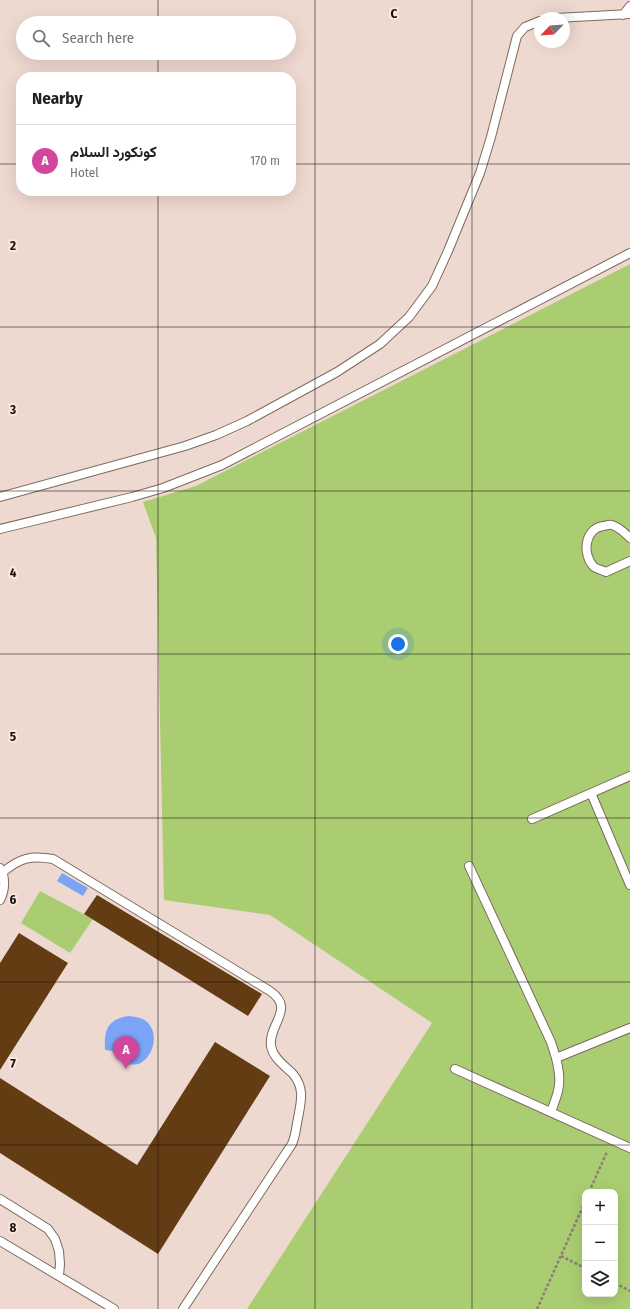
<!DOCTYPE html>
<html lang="en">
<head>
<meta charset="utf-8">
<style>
	:root { --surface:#fff; --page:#f2f2f2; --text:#202124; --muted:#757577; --line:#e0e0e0; --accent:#874dc4 }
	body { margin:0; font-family:"Fira Sans Condensed",Vazirmatn,sans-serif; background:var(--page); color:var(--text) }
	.controls { position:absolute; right:12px; bottom:12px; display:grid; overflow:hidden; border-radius:8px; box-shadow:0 4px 16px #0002 }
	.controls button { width:36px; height:36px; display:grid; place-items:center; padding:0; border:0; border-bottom:1px solid var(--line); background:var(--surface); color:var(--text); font:20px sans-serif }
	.compass { position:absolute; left:534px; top:12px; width:36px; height:36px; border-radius:50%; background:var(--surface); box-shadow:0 4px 16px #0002; rotate:245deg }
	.you { position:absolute; left:398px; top:644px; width:14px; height:14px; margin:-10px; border:3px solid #fff; border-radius:50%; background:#1a73e8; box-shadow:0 0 0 6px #1a73e833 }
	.badge { display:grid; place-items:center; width:26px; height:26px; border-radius:50%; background:var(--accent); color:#fff; font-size:13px; font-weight:700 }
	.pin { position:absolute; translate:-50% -33px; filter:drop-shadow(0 1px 2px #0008) }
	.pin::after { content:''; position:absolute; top:21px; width:14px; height:12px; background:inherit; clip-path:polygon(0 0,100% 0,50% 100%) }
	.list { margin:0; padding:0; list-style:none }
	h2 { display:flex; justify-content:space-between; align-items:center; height:52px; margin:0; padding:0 16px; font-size:17px }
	h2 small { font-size:13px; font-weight:400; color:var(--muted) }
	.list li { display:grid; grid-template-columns:26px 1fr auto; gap:12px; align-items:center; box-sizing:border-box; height:72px; padding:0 16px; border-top:1px solid var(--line) }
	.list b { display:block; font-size:15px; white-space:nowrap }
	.list p { margin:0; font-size:13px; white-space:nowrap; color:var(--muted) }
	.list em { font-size:13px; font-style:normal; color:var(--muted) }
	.icon { flex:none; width:22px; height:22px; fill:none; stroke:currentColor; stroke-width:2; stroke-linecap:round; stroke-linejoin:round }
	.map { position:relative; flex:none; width:630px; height:1309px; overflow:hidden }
	.search { position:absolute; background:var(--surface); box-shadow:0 4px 16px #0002; left:16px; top:16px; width:280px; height:44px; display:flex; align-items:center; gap:10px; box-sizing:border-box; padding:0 14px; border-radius:22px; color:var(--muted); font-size:15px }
	.panel { position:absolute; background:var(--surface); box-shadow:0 4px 16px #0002; left:16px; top:72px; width:280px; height:124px; border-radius:16px }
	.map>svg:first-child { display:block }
</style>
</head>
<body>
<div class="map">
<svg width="630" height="1309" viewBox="0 0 630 1309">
	<rect width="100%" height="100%" fill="#eed9d0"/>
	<!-- green -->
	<path fill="#aacd71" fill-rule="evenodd" d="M630,264V1309H247L432,1023L270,915L164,900L156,538L143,502L196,486ZM585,1192H615V1294H585Z
		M40,891L93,919L70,953L21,923Z"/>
	<!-- water -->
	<path fill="#7aa4f6" d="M62,873L88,888L83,896L57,881Z
		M129,1016C135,1017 142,1017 147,1022C159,1033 154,1055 141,1063C138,1065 133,1064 129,1065C123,1054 117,1051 105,1050C104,1029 108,1019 129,1016Z"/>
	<!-- building -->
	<path fill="#643c14" d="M97,895L262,994L248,1016L84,914Z
		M19,933L68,963L0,1070V963Z
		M215,1042L270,1076L158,1254L0,1153V1078L137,1165Z"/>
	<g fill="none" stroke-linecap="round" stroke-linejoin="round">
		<defs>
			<path id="service" d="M623,15L630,6
				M556,18L630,14
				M0,497L185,446L216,435L247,421L337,372L380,344L409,317L432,286L448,251L480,173L491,137L517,36L525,27L540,21
				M0,529L132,497L163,488L222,465L630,253
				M630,538C625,533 619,527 612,525C609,524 606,526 603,526C584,529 582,555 594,567C597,569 602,570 606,572L630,561
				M591,793L630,885
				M532,819L630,776
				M469,866L551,1042C556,1057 562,1075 558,1091C556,1099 553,1106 551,1112
				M3,872C20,858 31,855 53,859L270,991C296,1009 268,1024 271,1046C273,1058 285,1066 293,1074C305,1088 301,1102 298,1118C296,1127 296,1135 292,1144L183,1309
				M0,900C5,891 6,877 0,868
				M556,1058L630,1028
				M455,1069L630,1148
				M0,1199L48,1229L55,1239L59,1251L60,1264L59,1276
				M0,1241L114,1309"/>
		</defs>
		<!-- service casing -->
		<use href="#service" stroke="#7b6a61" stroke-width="10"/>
		<!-- path -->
		<path stroke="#8c7d77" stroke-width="2.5" stroke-dasharray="3 2" stroke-linecap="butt" d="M589,1192L607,1152
			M561,1256L585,1268
			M615,1283L630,1291
			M537,1309L585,1202"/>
		<!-- service -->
		<use href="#service" stroke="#fff" stroke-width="8"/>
	</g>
	<!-- grid -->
	<path fill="none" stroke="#18110e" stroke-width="1" stroke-opacity="0.55" d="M158,0V23M315,0V1309M472,0V1309M158,53V77M0,164H21M291,164H630M158,191V1309M0,327H630M0,491H630M0,654H630M0,818H630M0,982H630M0,1145H630"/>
	<g font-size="13" text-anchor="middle" font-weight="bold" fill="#18110e" stroke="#fbe7dd" stroke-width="4" stroke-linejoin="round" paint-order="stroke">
		<text x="394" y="18">C</text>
		<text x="13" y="250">2</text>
		<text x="13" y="414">3</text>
		<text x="13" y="577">4</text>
		<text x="13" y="741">5</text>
		<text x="13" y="904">6</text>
		<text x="13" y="1068">7</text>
		<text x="13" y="1232">8</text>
	</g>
</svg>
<div class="controls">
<button>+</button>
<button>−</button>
<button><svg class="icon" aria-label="layers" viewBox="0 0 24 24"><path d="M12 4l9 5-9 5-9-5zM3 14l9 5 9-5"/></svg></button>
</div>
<svg class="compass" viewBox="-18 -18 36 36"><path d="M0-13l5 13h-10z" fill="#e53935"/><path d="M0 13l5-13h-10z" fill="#757577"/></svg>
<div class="you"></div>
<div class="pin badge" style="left:126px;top:1069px;background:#d1479c">A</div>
<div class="search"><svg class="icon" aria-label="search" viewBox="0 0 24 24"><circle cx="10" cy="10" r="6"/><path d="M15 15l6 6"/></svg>Search here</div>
<section class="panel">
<h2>Nearby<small></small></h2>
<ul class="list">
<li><span class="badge" style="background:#d1479c">A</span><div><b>كونكورد السلام</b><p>Hotel</p></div><em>170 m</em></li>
</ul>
</section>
</div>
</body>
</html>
